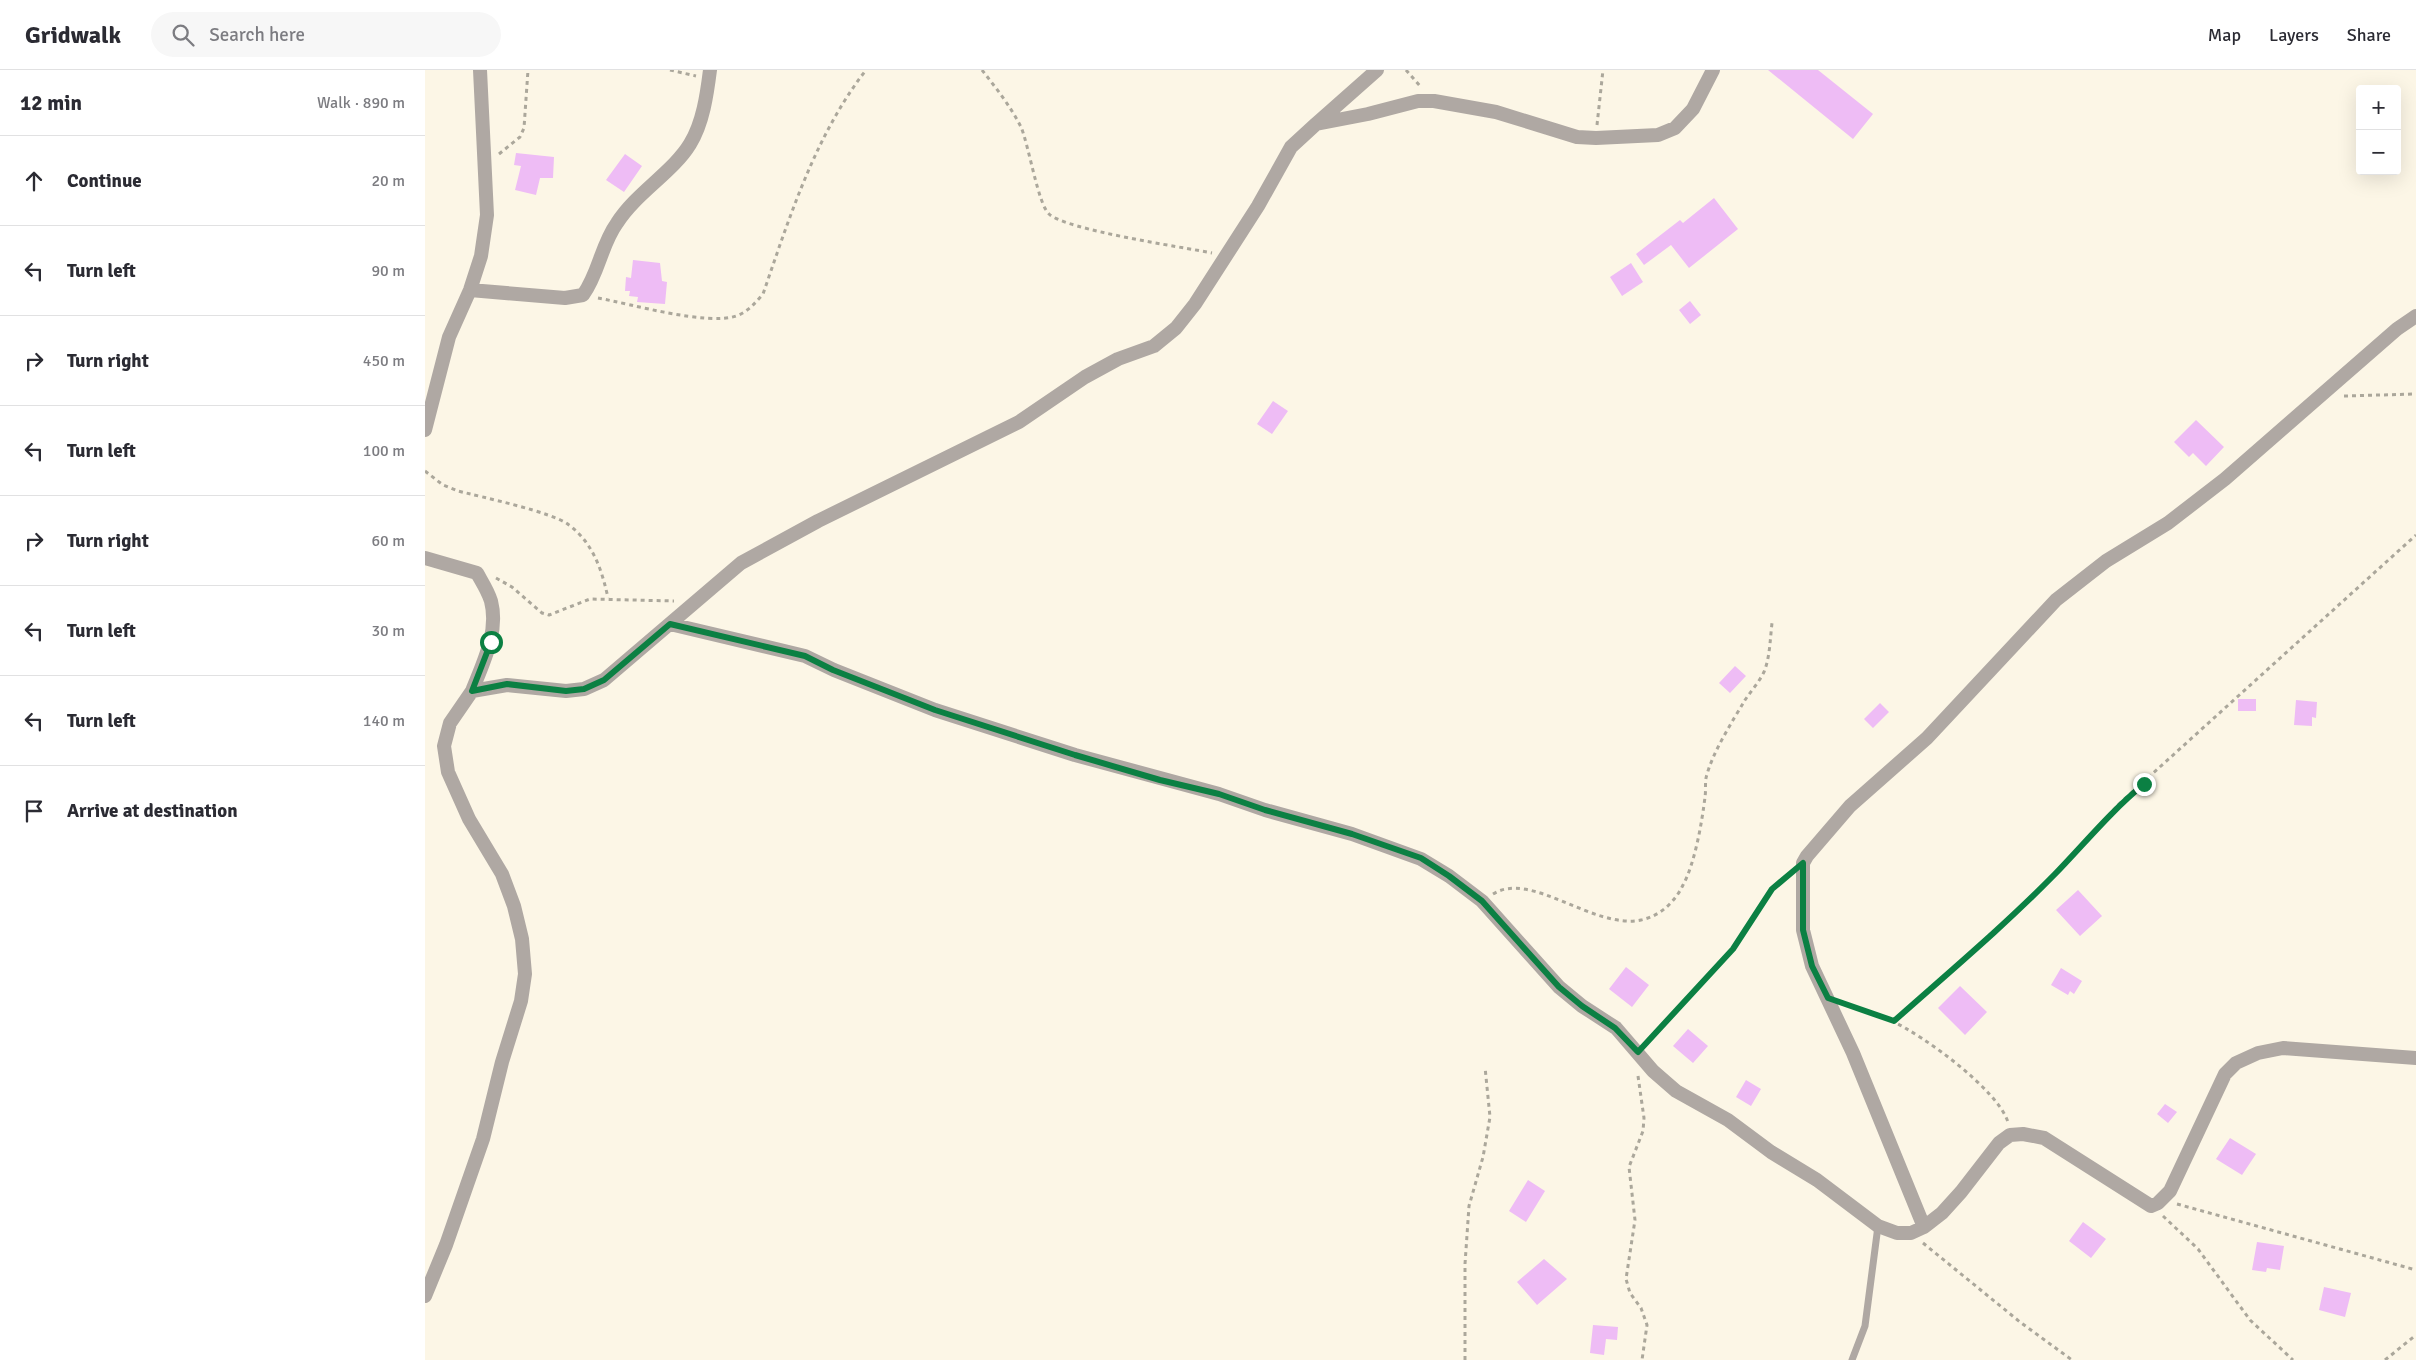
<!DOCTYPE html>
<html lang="en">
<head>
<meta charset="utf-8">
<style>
	:root { --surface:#fff; --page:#f7f7f7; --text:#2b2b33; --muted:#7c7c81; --line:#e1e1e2 }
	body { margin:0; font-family:Signika,sans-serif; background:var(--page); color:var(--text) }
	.controls { position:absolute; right:15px; top:15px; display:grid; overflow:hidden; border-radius:5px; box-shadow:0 5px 20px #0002 }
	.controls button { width:45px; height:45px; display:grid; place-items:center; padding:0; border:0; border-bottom:1px solid var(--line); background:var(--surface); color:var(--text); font:25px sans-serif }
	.stop { position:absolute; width:15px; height:15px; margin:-11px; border:4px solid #0b8043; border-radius:50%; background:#fff }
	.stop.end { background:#0b8043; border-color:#fff; box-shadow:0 1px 5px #0008 }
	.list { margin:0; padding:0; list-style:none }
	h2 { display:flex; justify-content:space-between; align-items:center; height:65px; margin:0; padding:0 20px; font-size:21px }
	h2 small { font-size:16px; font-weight:400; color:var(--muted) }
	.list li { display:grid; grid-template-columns:32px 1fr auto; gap:15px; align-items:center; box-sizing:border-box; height:90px; padding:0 20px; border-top:1px solid var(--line) }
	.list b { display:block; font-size:19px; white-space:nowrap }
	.list em { font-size:16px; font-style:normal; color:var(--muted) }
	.icon { flex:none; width:28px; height:28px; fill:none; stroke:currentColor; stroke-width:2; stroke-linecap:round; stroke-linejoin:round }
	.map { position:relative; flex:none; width:1991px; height:1290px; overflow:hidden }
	header { display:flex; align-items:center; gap:30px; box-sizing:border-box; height:70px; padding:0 25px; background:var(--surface); border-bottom:1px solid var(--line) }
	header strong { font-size:24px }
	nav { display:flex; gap:28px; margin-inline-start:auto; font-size:18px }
	.search { width:350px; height:45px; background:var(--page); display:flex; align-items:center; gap:12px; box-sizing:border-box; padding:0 18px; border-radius:28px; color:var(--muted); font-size:19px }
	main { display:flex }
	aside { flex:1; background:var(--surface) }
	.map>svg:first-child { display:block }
</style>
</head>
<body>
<header>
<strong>Gridwalk</strong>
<div class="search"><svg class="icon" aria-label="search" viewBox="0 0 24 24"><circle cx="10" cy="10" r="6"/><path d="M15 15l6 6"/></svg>Search here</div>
<nav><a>Map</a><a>Layers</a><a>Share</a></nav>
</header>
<main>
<aside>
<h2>12 min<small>Walk · 890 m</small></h2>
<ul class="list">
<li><svg class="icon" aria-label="ahead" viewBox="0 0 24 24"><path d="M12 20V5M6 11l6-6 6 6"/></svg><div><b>Continue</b></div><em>20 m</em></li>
<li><svg class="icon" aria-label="left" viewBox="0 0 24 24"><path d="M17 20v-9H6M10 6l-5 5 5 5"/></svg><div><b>Turn left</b></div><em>90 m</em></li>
<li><svg class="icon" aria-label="right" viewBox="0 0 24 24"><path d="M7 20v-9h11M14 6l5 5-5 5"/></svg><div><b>Turn right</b></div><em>450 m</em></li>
<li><svg class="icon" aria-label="left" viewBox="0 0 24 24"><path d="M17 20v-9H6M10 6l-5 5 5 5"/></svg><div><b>Turn left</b></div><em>100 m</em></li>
<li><svg class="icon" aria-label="right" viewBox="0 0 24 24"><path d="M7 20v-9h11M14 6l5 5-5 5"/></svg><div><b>Turn right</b></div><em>60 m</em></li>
<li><svg class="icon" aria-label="left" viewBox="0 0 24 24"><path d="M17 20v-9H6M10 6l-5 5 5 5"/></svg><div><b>Turn left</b></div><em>30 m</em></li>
<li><svg class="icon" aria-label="left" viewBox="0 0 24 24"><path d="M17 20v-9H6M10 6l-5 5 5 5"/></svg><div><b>Turn left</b></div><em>140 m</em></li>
<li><svg class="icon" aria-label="arrive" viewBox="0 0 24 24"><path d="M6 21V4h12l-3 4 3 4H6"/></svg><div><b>Arrive at destination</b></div></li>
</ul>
</aside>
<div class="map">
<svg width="1991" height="1290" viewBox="0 0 1991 1290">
	<rect width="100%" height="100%" fill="#fcf6e6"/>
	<!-- building -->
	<path fill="#eebcf5" d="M1343,0H1393L1448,44L1428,69Z
		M91,83L129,87L128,108H115L111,125L90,120L96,96L89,95Z
		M200,84L217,96L199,122L181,110Z
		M1289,128L1313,159L1264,198L1246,175L1219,195L1211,184L1255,150L1258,153Z
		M208,190L235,193L237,211L242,212L240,234L212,232L213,227L204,226L205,221H200L201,207L206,208Z
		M1206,193L1218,212L1197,226L1185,207Z
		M1265,231L1276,245L1265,254L1254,240Z
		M848,331L863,341L847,364L832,354Z
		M1771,350L1799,377L1781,396L1768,383L1764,387L1749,372Z
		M1310,596L1321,606L1305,623L1294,613Z
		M1813,629H1831V641H1813Z
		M1871,630L1892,632L1891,648L1887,647V656L1869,655Z
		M1455,633L1464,642L1448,658L1439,649Z
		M1653,820L1677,846L1655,866L1631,840Z
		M1201,897L1224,915L1207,937L1184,919Z
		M1636,898L1657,911L1649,924L1645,921L1643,925L1626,915Z
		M1535,916L1562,942L1540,965L1513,938Z
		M1263,959L1283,976L1268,993L1248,976Z
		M1321,1010L1336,1019L1326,1036L1311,1027Z
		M1740,1034L1752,1042L1743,1053L1732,1044Z
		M1805,1068L1831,1084L1817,1105L1791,1089Z
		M1103,1110L1120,1121L1101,1152L1084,1141Z
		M1658,1152L1681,1169L1666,1188L1644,1171Z
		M1832,1172L1859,1176L1855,1200L1842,1198L1841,1202L1827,1200Z
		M1119,1189L1142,1209L1112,1235L1092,1212Z
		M1899,1217L1926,1223L1920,1247L1894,1240Z
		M1168,1255L1193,1257L1192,1270L1181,1269L1179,1285L1165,1283Z"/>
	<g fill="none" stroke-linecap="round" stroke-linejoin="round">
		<!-- path -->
		<path stroke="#aba79b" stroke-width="3" stroke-dasharray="4 4" stroke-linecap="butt" d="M245,0L271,6
			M557,0C571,18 586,37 596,57C604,76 613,134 624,144C641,160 757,177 787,183
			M981,0L995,16
			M1172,55L1178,0
			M74,84L95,67L99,58L103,0
			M173,228C206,234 282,256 311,246C323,242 330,233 338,224C365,146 390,66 441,0
			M1919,326L1991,324
			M0,401L18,415L33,421C56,427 128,442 144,455C168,473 177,500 183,528
			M71,508L87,517L117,543L124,545L165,529L249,531
			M1068,824C1106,800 1169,860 1216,850C1235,846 1250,832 1258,815C1270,793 1277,752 1280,727C1281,721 1280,714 1281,708C1287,683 1307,652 1320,630C1326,621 1334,612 1339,602C1345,587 1345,570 1347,553
			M1421,934C1436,939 1452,943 1467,951C1499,966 1572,1019 1583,1052
			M1469,951L1566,865L1630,804L1694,734L1991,465
			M1221,973L1308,879L1347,819L1365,803
			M1213,1006L1219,1048L1218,1061L1204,1097L1210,1150L1201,1209L1205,1223L1216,1238L1222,1255L1217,1290
			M1752,1134L1991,1200
			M1738,1146L1773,1179L1825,1250L1868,1290
			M1498,1173L1595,1252L1647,1290
			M1040,1290V1194L1044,1136L1058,1087L1065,1047L1060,997
			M1960,1290L1991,1265"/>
		<!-- lane -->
		<path stroke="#afa8a3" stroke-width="7" d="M1427,1290L1440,1256L1453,1156"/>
		<!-- street -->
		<path stroke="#afa8a3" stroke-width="14" d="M891,54L952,0
			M45,220L140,228L158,225C174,203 176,175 192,153C211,123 248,102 265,74C278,53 282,24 285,0
			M0,360L24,267L45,220L56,186L62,145L55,0
			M0,488L52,503C57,512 63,521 66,531C74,562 58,593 47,621
			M245,554L380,586L409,600L510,640L650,685L794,724L840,740L927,764L996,789L1024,806L1057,831L1134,917L1157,936L1191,958L1228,1001L1251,1021L1303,1050L1346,1082L1392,1110L1453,1156L1472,1163H1486L1499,1157L1517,1143L1536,1122L1574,1073L1585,1065L1598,1064L1619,1068L1726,1136L1733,1133L1745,1121L1800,1004L1811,993L1833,983L1858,978L1991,988
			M1499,1157L1428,983L1387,896L1378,860V793L1382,786L1425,736L1502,668L1631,530L1681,491L1743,453L1800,409L1972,259L1991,246
			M0,1226L21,1175L58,1069L77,992L96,931L100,904L97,869L89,836L77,804L44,749L23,702L19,676L25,653L47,621L82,615L141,621L159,619L179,610L316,493L393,451L594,352L660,307L693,289L729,276L751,258L770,234L833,136L866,77L891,54L943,44L993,31H1009L1071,42L1152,67L1171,68L1233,65L1250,58L1268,39L1288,0"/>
	</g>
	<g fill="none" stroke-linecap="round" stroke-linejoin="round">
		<!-- route -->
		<path stroke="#0b8043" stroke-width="6" d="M66,572L47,621L82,614L141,621L159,619L179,610L245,554L380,586L408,600L510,640L650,685L735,710L794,724L840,740L927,764L996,788L1024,806L1057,831L1134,917L1157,936L1190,958L1213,982L1308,879L1347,819L1378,793V860L1387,896L1403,928L1469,951C1523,903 1579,856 1630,804C1660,773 1686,741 1719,714"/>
	</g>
</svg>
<div class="controls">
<button>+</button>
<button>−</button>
</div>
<div class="stop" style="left:66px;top:572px"></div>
<div class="stop end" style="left:1719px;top:714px"></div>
</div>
</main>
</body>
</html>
